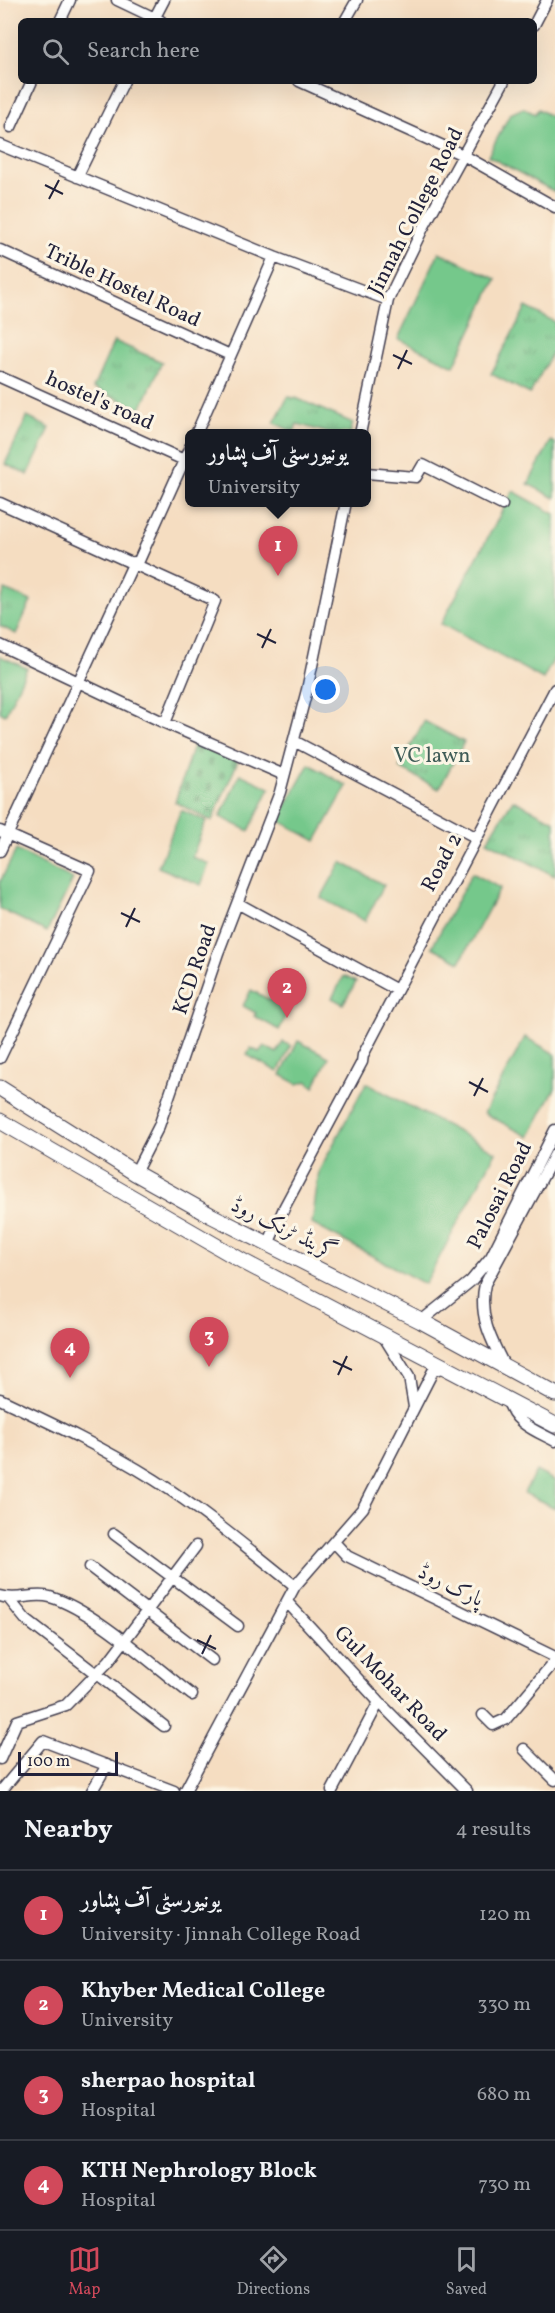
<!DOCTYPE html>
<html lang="en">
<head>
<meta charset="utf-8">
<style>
	:root { --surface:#171b24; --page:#242831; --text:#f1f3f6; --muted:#9ea1a6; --line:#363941; --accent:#d1495b }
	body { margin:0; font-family:Vollkorn,Amiri,serif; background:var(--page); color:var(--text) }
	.scale { position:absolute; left:18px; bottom:15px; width:100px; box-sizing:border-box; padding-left:6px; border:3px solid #22223b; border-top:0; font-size:16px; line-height:21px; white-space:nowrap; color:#22223b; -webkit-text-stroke:4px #fcf5e5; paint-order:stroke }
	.you { position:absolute; left:326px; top:690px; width:21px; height:21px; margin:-15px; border:4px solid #fff; border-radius:50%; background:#1a73e8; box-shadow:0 0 0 9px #1a73e833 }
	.badge { display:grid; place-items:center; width:39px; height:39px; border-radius:50%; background:var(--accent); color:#fff; font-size:20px; font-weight:700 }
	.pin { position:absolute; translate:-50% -50px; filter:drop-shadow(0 2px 3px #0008) }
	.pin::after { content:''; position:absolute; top:32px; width:21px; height:18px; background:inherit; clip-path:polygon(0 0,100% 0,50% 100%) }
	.popup { position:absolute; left:185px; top:429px; width:186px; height:78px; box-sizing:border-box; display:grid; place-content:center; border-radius:9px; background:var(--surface); filter:drop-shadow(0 2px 4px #0005); font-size:20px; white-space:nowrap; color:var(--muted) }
	.popup b { font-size:22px; color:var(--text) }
	.popup::after { content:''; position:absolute; left:50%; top:100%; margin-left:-12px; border:12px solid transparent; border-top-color:var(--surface) }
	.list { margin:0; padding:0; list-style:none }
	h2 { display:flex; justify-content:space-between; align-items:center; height:78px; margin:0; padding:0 24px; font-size:26px }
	h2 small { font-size:20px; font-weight:400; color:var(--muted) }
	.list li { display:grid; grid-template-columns:39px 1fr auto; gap:18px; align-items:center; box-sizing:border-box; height:90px; padding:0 24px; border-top:2px solid var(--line) }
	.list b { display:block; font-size:22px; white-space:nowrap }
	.list p { margin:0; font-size:20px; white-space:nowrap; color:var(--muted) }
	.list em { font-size:20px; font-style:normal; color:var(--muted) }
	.icon { flex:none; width:33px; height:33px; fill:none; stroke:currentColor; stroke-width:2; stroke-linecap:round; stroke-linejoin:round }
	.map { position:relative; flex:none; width:555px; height:1791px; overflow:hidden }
	.search { position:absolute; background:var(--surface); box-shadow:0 6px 24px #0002; left:18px; right:18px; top:18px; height:66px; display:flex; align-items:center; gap:15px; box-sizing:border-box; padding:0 21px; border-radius:9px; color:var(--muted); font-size:22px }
	.sheet { height:438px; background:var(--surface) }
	nav { display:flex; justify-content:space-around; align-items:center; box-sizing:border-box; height:84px; border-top:2px solid var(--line); background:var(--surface); font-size:16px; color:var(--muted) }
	nav a { display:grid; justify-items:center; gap:3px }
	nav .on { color:var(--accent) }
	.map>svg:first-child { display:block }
</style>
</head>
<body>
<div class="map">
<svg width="555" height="1791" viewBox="0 0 555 1791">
	<defs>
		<pattern id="cemetery-stones" width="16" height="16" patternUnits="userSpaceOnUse" patternTransform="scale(1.5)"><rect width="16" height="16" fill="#75c88b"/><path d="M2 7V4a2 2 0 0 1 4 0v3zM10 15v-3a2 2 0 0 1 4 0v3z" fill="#60a273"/></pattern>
		<pattern id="park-tufts" width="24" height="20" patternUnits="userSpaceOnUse" patternTransform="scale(1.5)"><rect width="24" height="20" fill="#75c88b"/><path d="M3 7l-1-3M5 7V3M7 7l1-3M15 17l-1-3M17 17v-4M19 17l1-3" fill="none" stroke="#60a273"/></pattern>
	</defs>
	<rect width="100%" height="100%" fill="#fcf5e5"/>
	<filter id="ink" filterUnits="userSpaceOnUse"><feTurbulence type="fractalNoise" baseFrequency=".0167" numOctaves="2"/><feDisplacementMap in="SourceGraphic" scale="12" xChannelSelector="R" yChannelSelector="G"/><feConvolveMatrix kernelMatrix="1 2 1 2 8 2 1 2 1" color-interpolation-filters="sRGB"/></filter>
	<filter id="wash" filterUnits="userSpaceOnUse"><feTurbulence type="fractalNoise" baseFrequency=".008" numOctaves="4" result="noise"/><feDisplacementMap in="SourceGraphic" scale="24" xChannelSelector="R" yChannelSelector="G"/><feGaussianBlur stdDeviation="1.35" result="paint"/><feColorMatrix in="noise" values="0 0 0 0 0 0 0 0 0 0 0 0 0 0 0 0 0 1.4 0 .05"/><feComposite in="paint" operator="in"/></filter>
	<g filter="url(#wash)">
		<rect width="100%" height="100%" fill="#f5ddc1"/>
		<!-- grass -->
		<path fill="#75c88b" stroke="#4c7563" stroke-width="1.5" d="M523,108L535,114L538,109L555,119V192L488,156L510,114Z
			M439,252L496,279L454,366L398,339Z
			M551,441L555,443V498L528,484Z
			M513,491L555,514V657L543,679L441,624Z
			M0,656L27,668L5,715L0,712Z
			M309,764L347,786L316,841L278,820Z
			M240,774L270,788L249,831L220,817Z
			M181,810L206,821L192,857L209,864L201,885L158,867Z
			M16,850L73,879L47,932L0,909V882Z
			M341,862L384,885L365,921L321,898Z
			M472,873L500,888L460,962L432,947Z
			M344,976L356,982L343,1004L332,998Z
			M251,990L289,1010L279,1030L254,1016L256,1013L243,1006Z
			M525,1037L555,1054V1088L529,1137L484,1113Z
			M298,1041L329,1057L314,1087L307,1081L298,1084L281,1075Z
			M283,1042L291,1046L278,1072L247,1055L251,1048L259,1052L264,1046L277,1053Z
			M366,1083L496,1152L425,1284L312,1224L319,1171Z
			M536,1471L555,1481V1508L524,1493Z"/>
		<!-- cemetery -->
		<path fill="url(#cemetery-stones)" stroke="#4c7563" stroke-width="1.5" d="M194,743L238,761L212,821L175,802Z"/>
		<!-- park -->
		<path fill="url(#park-tufts)" stroke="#4c7563" stroke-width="1.5" d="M526,307L555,322V347L530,394L491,374Z
			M114,341L162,362L141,409L93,388Z
			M288,397L296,398L353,423L350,433H329L297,424L294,432L274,423Z
			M27,417L50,428L28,475L5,464Z
			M5,590L31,601L16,634L0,626V602Z
			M424,721L464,742L439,789L399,768Z
			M513,800L555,821V876L487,841Z"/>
	</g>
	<g filter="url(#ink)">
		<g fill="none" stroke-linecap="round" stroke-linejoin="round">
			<defs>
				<path id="minor" d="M117,0L161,21
					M60,21L70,0
					M153,21L164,0
					M345,21L357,0
					M534,25L547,0
					M299,81L463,155L555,207
					M11,127L32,81
					M0,145L274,257L388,300
					M77,177L124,81
					M0,250L230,355
					M0,377L184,460
					M196,434L274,257
					M360,434L388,300L423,228L504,81
					M366,473L416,477L423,465L502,505
					M0,503L215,601L165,723
					M137,565L190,447
					M0,645L165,723L284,775
					M294,741L477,838
					M0,831L90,871L0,1058
					M0,851L134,562
					M239,904L395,989
					M135,1173L159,1126L218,953L280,792L307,690L346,502
					M269,1242L285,1206L362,1062L363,1055L555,689
					M421,1321L471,1281L491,1257L555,1130
					M384,1337L409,1377L414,1407
					M504,1365C490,1338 478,1314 485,1284L555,1154
					M0,1399C53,1424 106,1449 155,1480C205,1512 250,1550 295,1586
					M508,1400C513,1423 536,1431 555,1441
					M114,1534L238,1626
					M334,1542L347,1556L555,1657
					M90,1567L212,1660
					M0,1596C17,1602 34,1592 50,1597C94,1610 154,1666 192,1695
					M9,1599L26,1620L164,1726
					M287,1602L379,1702L467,1791
					M483,1715L493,1725L506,1719L555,1661
					M524,1749L555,1780
					M0,1759L17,1721L66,1705L109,1661L196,1546
					M1,1791L43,1741L174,1791
					M92,1791L107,1765
					M185,1791L295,1586L363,1508L433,1371L443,1367
					M332,1791L379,1702"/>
				<path id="highway" d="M0,1088L135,1173L212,1216L421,1321L555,1394
					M0,1121L246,1263L555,1425"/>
			</defs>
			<!-- minor casing -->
			<use href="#minor" stroke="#423e4f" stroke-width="13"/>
			<!-- highway casing -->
			<use href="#highway" stroke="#423e4f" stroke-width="17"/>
			<!-- minor -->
			<use href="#minor" stroke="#fff" stroke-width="10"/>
			<!-- highway -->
			<use href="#highway" stroke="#fff" stroke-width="15"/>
		</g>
	</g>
	<!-- ticks -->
	<path fill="none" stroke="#22223b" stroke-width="2" d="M45,185L63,194M49,199L59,180M393,355L412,364M398,369L407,350M257,634L276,643M262,648L271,629M121,913L140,922M126,927L135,908M469,1082L488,1092M474,1096L483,1078M333,1361L352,1370M338,1375L347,1356M197,1640L216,1649M202,1654L211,1635"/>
	<g text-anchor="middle" stroke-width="6" stroke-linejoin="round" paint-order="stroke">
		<!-- street labels -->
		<g font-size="21" fill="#22223b" stroke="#fcf5e5">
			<text transform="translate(415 211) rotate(-63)" y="7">Jinnah College Road</text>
			<text transform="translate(123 285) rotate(25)" y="7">Trible Hostel Road</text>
			<text transform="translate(100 400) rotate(24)" y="7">hostel's road</text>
			<text transform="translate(441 862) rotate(-62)" y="7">Road 2</text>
			<text transform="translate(194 969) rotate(-71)" y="7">KCD Road</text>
			<text transform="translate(499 1195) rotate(-63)" y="7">Palosai Road</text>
			<text transform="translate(284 1228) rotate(26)" y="7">گرینڈ ٹرنک روڈ</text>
			<text transform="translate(451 1585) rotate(26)" y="7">پارک روڈ</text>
			<text transform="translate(391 1683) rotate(46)" y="7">Gul Mohar Road</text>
		</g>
		<!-- park labels -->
		<g font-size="21" fill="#3f5c57" stroke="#fcf5e5">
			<text x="432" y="762">VC lawn</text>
		</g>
	</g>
</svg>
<div class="scale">100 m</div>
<div class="you"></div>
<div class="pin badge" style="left:278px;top:576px">1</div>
<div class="popup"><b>یونیورسٹی آف پشاور</b>University</div>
<div class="pin badge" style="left:287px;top:1018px">2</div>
<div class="pin badge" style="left:209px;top:1367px">3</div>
<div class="pin badge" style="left:70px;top:1378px">4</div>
<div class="search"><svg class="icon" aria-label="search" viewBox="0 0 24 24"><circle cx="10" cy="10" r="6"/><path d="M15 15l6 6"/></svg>Search here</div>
</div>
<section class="sheet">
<h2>Nearby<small>4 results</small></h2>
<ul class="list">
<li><span class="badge">1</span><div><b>یونیورسٹی آف پشاور</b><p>University · Jinnah College Road</p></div><em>120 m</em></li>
<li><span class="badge">2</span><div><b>Khyber Medical College</b><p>University</p></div><em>330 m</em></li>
<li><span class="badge">3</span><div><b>sherpao hospital</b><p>Hospital</p></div><em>680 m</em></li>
<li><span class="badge">4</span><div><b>KTH Nephrology Block</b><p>Hospital</p></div><em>730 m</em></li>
</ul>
</section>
<nav>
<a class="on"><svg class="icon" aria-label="map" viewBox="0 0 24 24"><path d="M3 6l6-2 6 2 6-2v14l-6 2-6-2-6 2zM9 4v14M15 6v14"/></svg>Map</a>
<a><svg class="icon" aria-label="directions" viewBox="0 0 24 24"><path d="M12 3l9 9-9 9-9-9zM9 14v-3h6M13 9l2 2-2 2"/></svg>Directions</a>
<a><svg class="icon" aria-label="saved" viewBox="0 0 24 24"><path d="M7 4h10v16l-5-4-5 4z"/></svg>Saved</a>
</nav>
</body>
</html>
